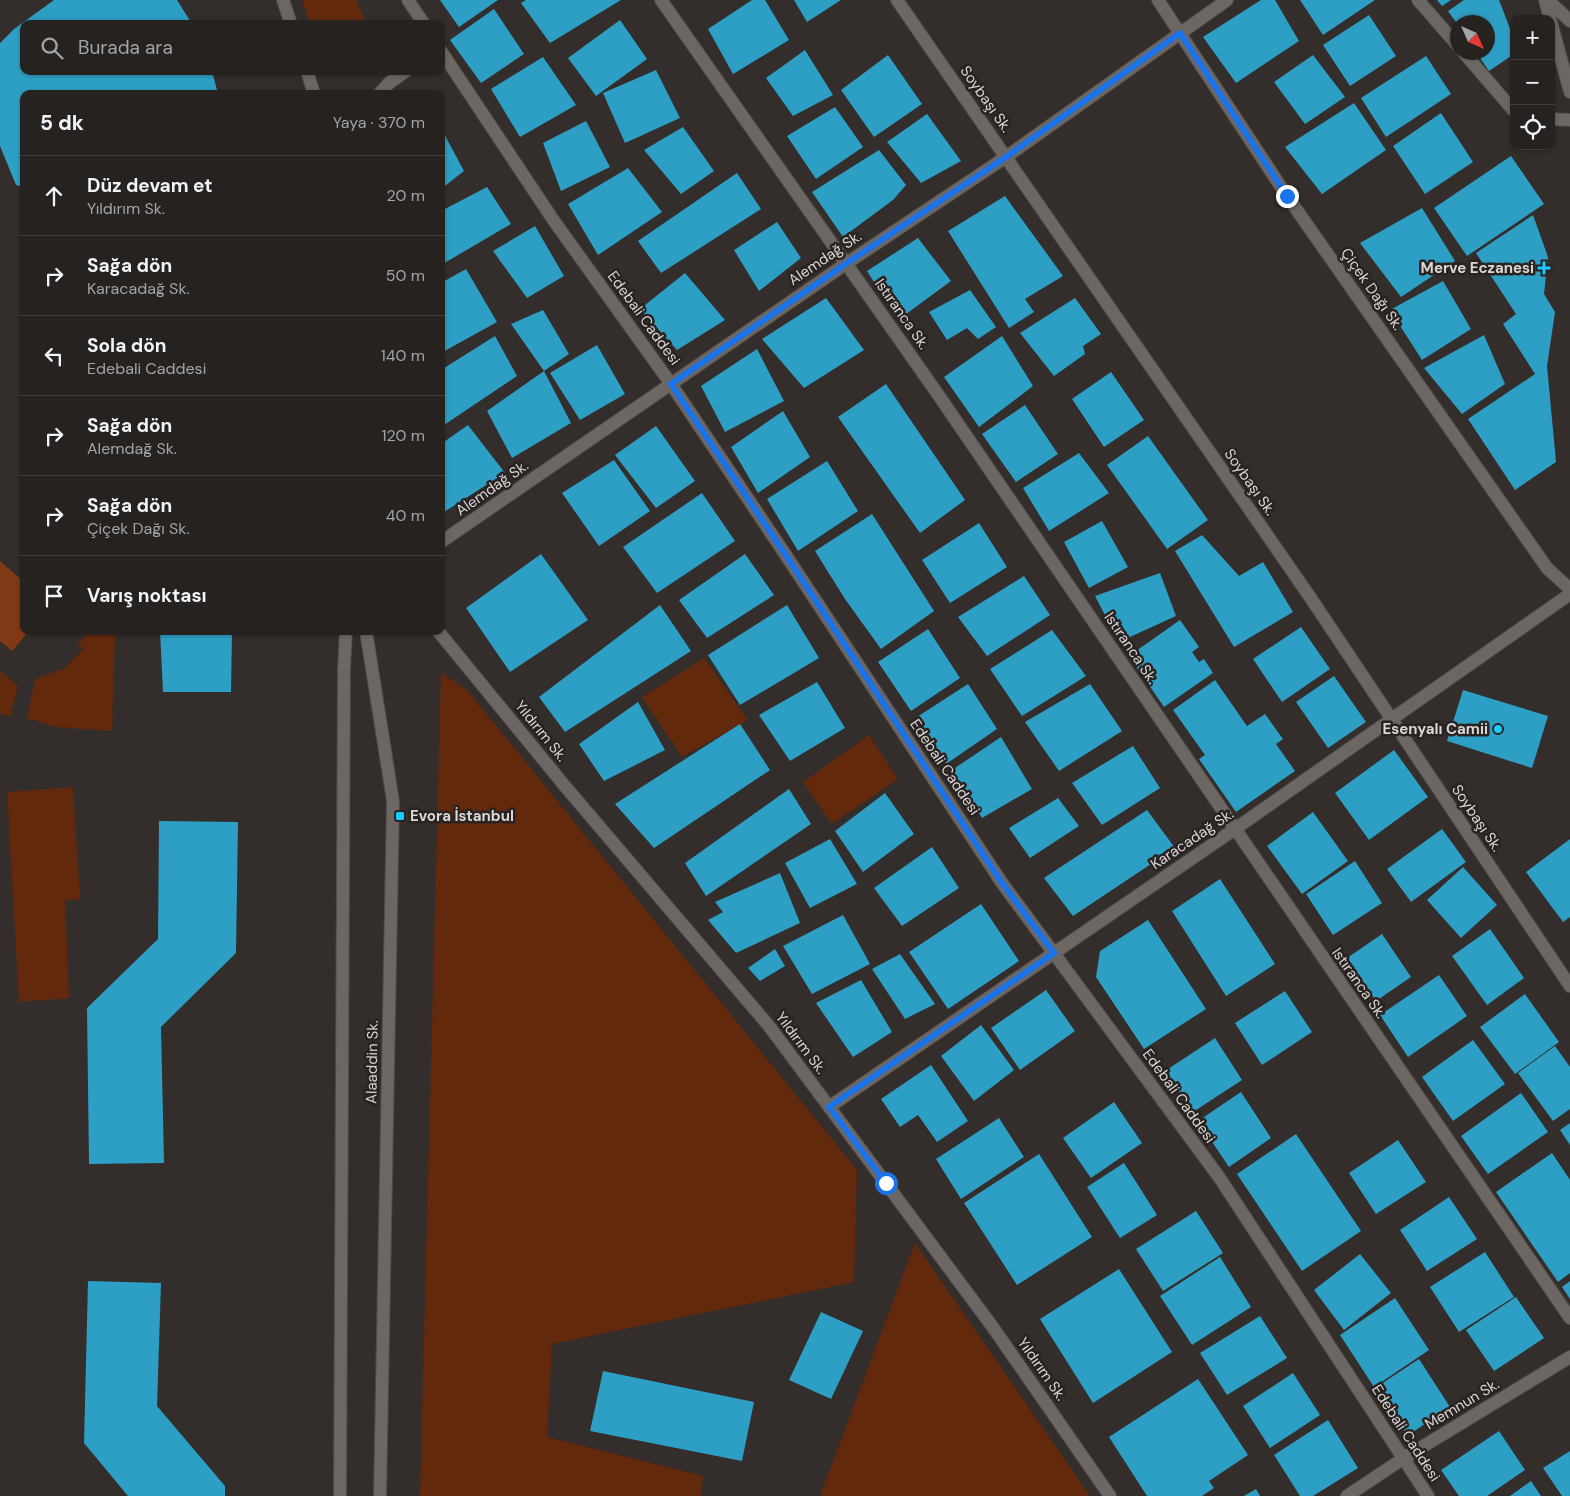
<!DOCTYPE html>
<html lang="tr">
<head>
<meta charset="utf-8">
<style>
	:root { --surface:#262220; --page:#322f2d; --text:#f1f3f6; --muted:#a4a4a5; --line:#423f3e }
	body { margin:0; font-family:"DM Sans",sans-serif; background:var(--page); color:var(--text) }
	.controls { position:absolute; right:15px; top:15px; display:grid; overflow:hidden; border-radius:10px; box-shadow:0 1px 4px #0004 }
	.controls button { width:45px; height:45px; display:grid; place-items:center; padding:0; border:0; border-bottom:1px solid var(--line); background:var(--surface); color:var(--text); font:25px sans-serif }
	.compass { position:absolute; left:1450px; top:15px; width:45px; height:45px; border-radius:50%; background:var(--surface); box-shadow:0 1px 4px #0004; rotate:135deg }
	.stop { position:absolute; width:15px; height:15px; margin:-11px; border:4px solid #1a73e8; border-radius:50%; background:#fff }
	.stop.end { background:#1a73e8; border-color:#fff; box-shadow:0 1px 5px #0008 }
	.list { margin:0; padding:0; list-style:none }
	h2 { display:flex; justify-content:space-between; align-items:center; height:65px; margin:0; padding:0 20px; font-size:21px }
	h2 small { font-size:16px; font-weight:400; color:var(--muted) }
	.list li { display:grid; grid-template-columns:32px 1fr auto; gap:15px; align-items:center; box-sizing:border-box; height:80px; padding:0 20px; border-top:1px solid var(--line) }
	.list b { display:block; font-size:19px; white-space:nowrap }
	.list p { margin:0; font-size:16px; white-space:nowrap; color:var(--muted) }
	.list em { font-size:16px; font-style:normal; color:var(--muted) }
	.icon { flex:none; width:28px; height:28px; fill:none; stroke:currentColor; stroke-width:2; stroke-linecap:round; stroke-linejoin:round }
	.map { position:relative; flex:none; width:1570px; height:1496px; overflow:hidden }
	.search { position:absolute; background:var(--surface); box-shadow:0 1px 4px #0004; left:20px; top:20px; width:425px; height:55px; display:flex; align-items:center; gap:12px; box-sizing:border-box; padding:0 18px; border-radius:10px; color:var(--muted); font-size:19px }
	.panel { position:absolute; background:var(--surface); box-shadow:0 1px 4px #0004; left:20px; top:90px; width:425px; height:545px; border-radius:10px }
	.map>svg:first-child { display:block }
</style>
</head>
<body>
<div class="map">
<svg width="1570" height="1496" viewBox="0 0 1570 1496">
	<rect width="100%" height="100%" fill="#332d2b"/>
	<!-- green -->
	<path fill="#62290d" d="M302,0H356L367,24H310Z
		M89,631H115L112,731L56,727L27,718L35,679L65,668L84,648L77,645Z
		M704,658L748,720L682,757L642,697Z
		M0,671L18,686L10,717L0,713Z
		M441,672L468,691L857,1170L854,1282L552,1344L547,1437L703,1476L701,1496H420Z
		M869,735L898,779L832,824L803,782Z
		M73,787L80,899L65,900L69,998L19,1002L7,792Z
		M915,1243L1090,1496H820Z"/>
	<!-- water -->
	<path fill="#813815" d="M0,561L24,582V631H29L12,651L0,641Z"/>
	<!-- building -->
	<path fill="#2e9fc4" d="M54,0H177L192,24H24V71H212L218,94H24V187L16,185L0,146V43L14,29Z
		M440,0H498L459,27Z
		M526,0H621L550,43L521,3Z
		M752,0H765L789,40L733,74L708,29Z
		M794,0H841L807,22Z
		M1261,0H1275L1299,41L1236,83L1203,37Z
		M1300,0H1375L1323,35Z
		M1437,0H1451L1442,6Z
		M1464,0H1499L1514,39V54L1489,71L1476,52H1488V22H1458V25L1448,11Z
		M494,9L524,54L481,83L450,40Z
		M1369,15L1396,56L1350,86L1323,45Z
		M620,20L647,59L596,96L568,58Z
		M805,50L833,95L793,116L766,78Z
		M888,55L922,104L874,137L841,90Z
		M1313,55L1345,97L1305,124L1274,82Z
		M1426,56L1451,94L1386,137L1361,98Z
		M543,57L576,105L520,137L491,89Z
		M656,70L680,118L625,143L603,93Z
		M1354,103L1386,150L1322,194L1285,147Z
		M835,107L863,147L816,179L787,136Z
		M1441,113L1473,162L1425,194L1393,146Z
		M927,114L961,161L921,183L887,142Z
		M586,121L610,167L561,191L543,143Z
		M683,127L714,171L681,194L644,150Z
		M441,128L464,171L441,189Z
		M879,150L906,185L893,200L843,237L812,192Z
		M1511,156L1544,204L1467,256L1434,208Z
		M628,168L662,212L598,255L568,204Z
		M737,173L761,209L661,273L638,241Z
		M487,187L511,224L441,265V211Z
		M1005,196L1063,276L1025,299L1034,312L1009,328L948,231Z
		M1422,208L1455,261L1401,297L1360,243Z
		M1533,215L1548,257L1544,294L1555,312L1547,366L1556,462L1515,490L1468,419L1535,374L1503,324L1516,314L1476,253Z
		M777,222L801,258L759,291L734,250Z
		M535,226L564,276L527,298L493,251Z
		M918,238L951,281L898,320L867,271Z
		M466,269L497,322L441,353V283Z
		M685,273L725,320L677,350L640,309Z
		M1443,281L1471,329L1422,360L1390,310Z
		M970,290L996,327L978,339L967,328L947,340L929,312Z
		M826,298L864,350L804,388L762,339Z
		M1075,298L1101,334L1083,346L1085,354L1054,376L1020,333Z
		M543,310L569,354L544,371L511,324Z
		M1484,335L1505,384L1462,414L1424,368Z
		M495,336L517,376L441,427V370Z
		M1002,336L1033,386L979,427L944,377Z
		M597,345L625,394L580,420L550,373Z
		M757,349L784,401L725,432L701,386Z
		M544,371L571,423L512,458L487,411Z
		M1111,372L1144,420L1104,447L1072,399Z
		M886,384L965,500L920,533L838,417Z
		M1025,405L1058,454L1016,482L982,434Z
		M783,411L810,457L758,493L731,447Z
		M468,425L505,473L441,514V444Z
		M656,426L695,481L656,508L615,455Z
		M1148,436L1208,520L1167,549L1107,465Z
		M1079,453L1109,493L1049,531L1023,488Z
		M614,460L650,511L599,546L562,493Z
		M827,461L858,511L798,551L767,499Z
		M702,493L735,541L657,593L623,547Z
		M872,514L934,611L881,649L845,599L815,551Z
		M1102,521L1128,567L1089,588L1064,542Z
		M979,523L1007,567L950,603L922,560Z
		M1202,535L1239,576L1263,562L1293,612L1234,647L1175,551Z
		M541,554L588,620L510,672L466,608Z
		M745,554L774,595L707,638L679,600Z
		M1160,573L1176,616L1119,642L1095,596Z
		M1024,576L1050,615L987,656L958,617Z
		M660,605L691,651L565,732L539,697Z
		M787,605L819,658L740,705L708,655Z
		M1180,620L1199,647L1192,652L1199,662L1204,659L1213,673L1164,707L1129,656Z
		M1301,627L1330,669L1282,702L1253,659Z
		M928,629L960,678L911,711L878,662Z
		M1052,630L1086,676L1022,716L990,669Z
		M160,631H232L231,692H163Z
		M1334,676L1366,722L1328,748L1296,702Z
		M1215,680L1247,726L1265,714L1283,739L1276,744L1295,771L1236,812L1199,759L1205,755L1173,710Z
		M817,682L845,728L790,761L759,715Z
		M968,684L997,729L946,764L917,717Z
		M1090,684L1122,731L1059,771L1025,722Z
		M1463,690L1548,716L1532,768L1447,741Z
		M638,702L665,750L604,781L579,744Z
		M740,724L770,770L654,848L615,804Z
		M1001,737L1032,789L982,818L952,770Z
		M1133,746L1160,788L1102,825L1072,783Z
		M1394,750L1428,797L1369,840L1335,793Z
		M789,789L811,824L706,896L685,863Z
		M885,793L914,834L863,872L835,831Z
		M1058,798L1079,826L1030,858L1009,828Z
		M1147,810L1175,848L1073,916L1044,878Z
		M1313,812L1348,861L1302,894L1267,846Z
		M159,821L238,822L236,953L161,1027L164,1163L89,1164L87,1008L158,939Z
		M1442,829L1466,862L1411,902L1387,869Z
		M830,839L857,884L810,908L785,863Z
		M1570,839V917L1563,922L1526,872Z
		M932,847L959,888L902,926L874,888Z
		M1355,861L1382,903L1333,935L1306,894Z
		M1463,867L1497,905L1461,938L1427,900Z
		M780,873L800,923L736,953L708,920L723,912L715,902Z
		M1220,879L1275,964L1226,996L1172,911Z
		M981,904L1019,961L948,1009L909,952Z
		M843,915L870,964L812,994L783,946Z
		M1148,920L1206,1009L1144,1049L1096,977L1100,951Z
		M1490,929L1524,978L1487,1005L1452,956Z
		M1382,934L1411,977L1376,1001L1347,958Z
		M775,949L785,966L760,981L748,968Z
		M900,954L935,1004L905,1019L872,969Z
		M1439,975L1467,1016L1408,1057L1380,1015Z
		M861,980L892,1032L853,1057L816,1003Z
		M1046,990L1075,1031L1020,1070L991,1028Z
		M1285,991L1312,1032L1262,1065L1235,1023Z
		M1525,994L1559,1042L1515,1074L1480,1027Z
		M981,1025L1014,1070L974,1101L941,1056Z
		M1215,1038L1242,1080L1193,1112L1165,1071Z
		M1473,1040L1505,1084L1453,1121L1422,1077Z
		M1555,1046L1570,1067V1109L1553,1121L1518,1073Z
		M931,1065L968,1121L937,1142L918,1115L900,1127L881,1099Z
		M1241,1092L1271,1138L1229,1167L1198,1121Z
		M1521,1093L1548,1132L1488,1174L1461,1136Z
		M1114,1102L1142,1143L1091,1178L1063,1138Z
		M999,1118L1024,1157L961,1199L936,1159Z
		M1570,1123V1145L1560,1130Z
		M1296,1134L1361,1231L1302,1271L1237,1174Z
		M1398,1140L1426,1182L1376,1214L1349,1173Z
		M1552,1153L1570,1180V1273L1558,1282L1496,1192Z
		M1039,1154L1092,1237L1017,1285L964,1203Z
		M1124,1163L1157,1215L1120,1238L1087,1187Z
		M1449,1197L1477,1239L1427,1271L1400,1230Z
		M1196,1211L1223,1253L1163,1291L1136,1249Z
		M1485,1252L1514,1297L1459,1332L1430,1287Z
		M1360,1254L1391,1293L1344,1330L1314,1290Z
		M1220,1257L1251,1307L1192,1345L1160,1296Z
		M1119,1269L1172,1352L1093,1403L1040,1319Z
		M88,1281L161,1283L157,1406L225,1486V1496H128L84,1443Z
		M1570,1281V1299L1562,1287Z
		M1516,1297L1544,1338L1494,1371L1466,1330Z
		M1395,1298L1429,1350L1374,1387L1340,1335Z
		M821,1312L863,1331L831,1399L789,1380Z
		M1260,1316L1287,1358L1227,1395L1200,1353Z
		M1419,1359L1450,1407L1407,1436L1375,1388Z
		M603,1371L754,1402L742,1461L590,1431Z
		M1293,1373L1320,1415L1270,1448L1243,1406Z
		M1198,1379L1248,1455L1209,1481L1214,1488L1202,1496H1147L1109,1437Z
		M1328,1420L1358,1468L1313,1496H1300L1274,1455Z
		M1499,1431L1525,1470L1487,1496H1459L1441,1470Z
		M1570,1451V1496H1562L1543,1468Z
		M1531,1481L1541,1496H1510Z
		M1256,1489L1260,1496H1244Z"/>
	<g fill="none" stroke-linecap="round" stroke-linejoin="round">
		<defs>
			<path id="street" d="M408,0L424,24
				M661,0L937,393L1570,1318
				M897,0L1310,597L1570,986
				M1158,0L1287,196L1547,568L1570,589
				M1418,0L1458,46
				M1548,0L1570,21
				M441,51L554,221L671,384L785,554L1002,883L1219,1177L1428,1496
				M1463,52L1514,111
				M379,94L389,83L406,71
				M1551,119L1570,120
				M441,542L847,263L1006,157L1227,0
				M829,1107L1235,829L1570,594
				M1347,1496L1404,1458L1570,1357"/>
			<path id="secondary" d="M283,0L291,24
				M1545,0L1550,19
				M1551,22L1570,92
				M307,71L314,94
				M366,631L393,801L380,1496
				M438,631L564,785L769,1026L992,1326L1110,1496
				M340,1496L344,669L346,631"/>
		</defs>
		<!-- street casing -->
		<use href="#street" stroke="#504b49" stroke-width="14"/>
		<!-- secondary casing -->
		<use href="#secondary" stroke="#504b49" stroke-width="14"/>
		<!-- street -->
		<use href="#street" stroke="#6d6764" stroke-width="12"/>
		<!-- secondary -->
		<use href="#secondary" stroke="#6d6764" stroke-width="12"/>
	</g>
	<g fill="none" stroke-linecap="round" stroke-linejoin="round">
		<!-- route -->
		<path stroke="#1a73e8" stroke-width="6" d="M886,1183L829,1107L1054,953L1002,883L785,554L671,384L847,263L1006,157L1180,33L1287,196"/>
	</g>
	<!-- markers -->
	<g fill="#19cafc" stroke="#292321" stroke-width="2">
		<path d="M1541.5 260.5h5v5h5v5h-5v5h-5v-5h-5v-5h5z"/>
		<circle cx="1498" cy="729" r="5"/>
		<rect x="395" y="811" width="10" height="10" rx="2.5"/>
	</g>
	<g text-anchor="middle" stroke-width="5" stroke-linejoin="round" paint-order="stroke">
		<!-- street labels -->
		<g font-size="15" fill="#dad6d5" stroke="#292321">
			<text transform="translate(986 99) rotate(55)" y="5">Soybaşı Sk.</text>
			<text transform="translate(825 258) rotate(-34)" y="5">Alemdağ Sk.</text>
			<text transform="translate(1372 289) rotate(55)" y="5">Çiçek Dağı Sk.</text>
			<text transform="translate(902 314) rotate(55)" y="5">Istıranca Sk.</text>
			<text transform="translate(644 318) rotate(54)" y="5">Edebali Caddesi</text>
			<text transform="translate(1250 482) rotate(55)" y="5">Soybaşı Sk.</text>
			<text transform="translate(492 488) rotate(-35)" y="5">Alemdağ Sk.</text>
			<text transform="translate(1131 648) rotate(56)" y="5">Istıranca Sk.</text>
			<text transform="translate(541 731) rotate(51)" y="5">Yıldırım Sk.</text>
			<text transform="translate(945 767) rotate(56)" y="5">Edebali Caddesi</text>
			<text transform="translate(1477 818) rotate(56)" y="5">Soybaşı Sk.</text>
			<text transform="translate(1192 839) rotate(-34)" y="5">Karacadağ Sk.</text>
			<text transform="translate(1359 983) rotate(55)" y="5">Istıranca Sk.</text>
			<text transform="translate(801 1043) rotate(53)" y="5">Yıldırım Sk.</text>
			<text transform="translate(372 1062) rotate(-89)" y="5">Alaaddin Sk.</text>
			<text transform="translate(1179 1096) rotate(54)" y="5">Edebali Caddesi</text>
			<text transform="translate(1042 1369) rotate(55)" y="5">Yıldırım Sk.</text>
			<text transform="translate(1462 1404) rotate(-31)" y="5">Memnun Sk.</text>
			<text transform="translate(1406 1433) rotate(57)" y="5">Edebali Caddesi</text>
		</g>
		<!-- poi labels -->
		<g font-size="15" font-weight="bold" fill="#dad6d5" stroke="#292321" text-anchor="end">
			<text x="1534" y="273">Merve Eczanesi</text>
			<text x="1488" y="734">Esenyalı Camii</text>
			<text x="410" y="821" text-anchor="start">Evora İstanbul</text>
		</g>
	</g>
</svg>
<div class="controls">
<button>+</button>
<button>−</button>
<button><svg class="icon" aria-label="locate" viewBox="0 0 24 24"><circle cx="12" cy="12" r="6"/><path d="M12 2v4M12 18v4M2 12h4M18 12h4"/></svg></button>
</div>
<svg class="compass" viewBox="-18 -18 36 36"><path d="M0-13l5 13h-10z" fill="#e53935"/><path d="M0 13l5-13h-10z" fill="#a4a4a5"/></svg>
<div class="stop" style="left:886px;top:1183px"></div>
<div class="stop end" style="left:1287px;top:196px"></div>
<div class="search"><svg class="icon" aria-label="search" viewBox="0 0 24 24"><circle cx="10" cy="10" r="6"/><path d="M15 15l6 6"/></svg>Burada ara</div>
<section class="panel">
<h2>5 dk<small>Yaya · 370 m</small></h2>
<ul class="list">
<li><svg class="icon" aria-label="ahead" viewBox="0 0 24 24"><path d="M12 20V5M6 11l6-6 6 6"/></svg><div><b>Düz devam et</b><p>Yıldırım Sk.</p></div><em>20 m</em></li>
<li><svg class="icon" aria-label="right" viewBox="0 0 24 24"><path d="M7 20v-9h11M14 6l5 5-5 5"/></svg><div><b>Sağa dön</b><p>Karacadağ Sk.</p></div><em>50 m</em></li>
<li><svg class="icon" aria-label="left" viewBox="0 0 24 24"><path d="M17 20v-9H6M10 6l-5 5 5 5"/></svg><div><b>Sola dön</b><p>Edebali Caddesi</p></div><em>140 m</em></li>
<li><svg class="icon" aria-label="right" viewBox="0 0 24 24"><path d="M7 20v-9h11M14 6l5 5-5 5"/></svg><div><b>Sağa dön</b><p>Alemdağ Sk.</p></div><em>120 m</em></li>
<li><svg class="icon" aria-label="right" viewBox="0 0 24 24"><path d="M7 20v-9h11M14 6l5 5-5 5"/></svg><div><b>Sağa dön</b><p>Çiçek Dağı Sk.</p></div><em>40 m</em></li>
<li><svg class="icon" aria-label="arrive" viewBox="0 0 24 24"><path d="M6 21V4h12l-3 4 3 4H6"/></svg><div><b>Varış noktası</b></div></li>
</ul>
</section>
</div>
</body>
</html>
